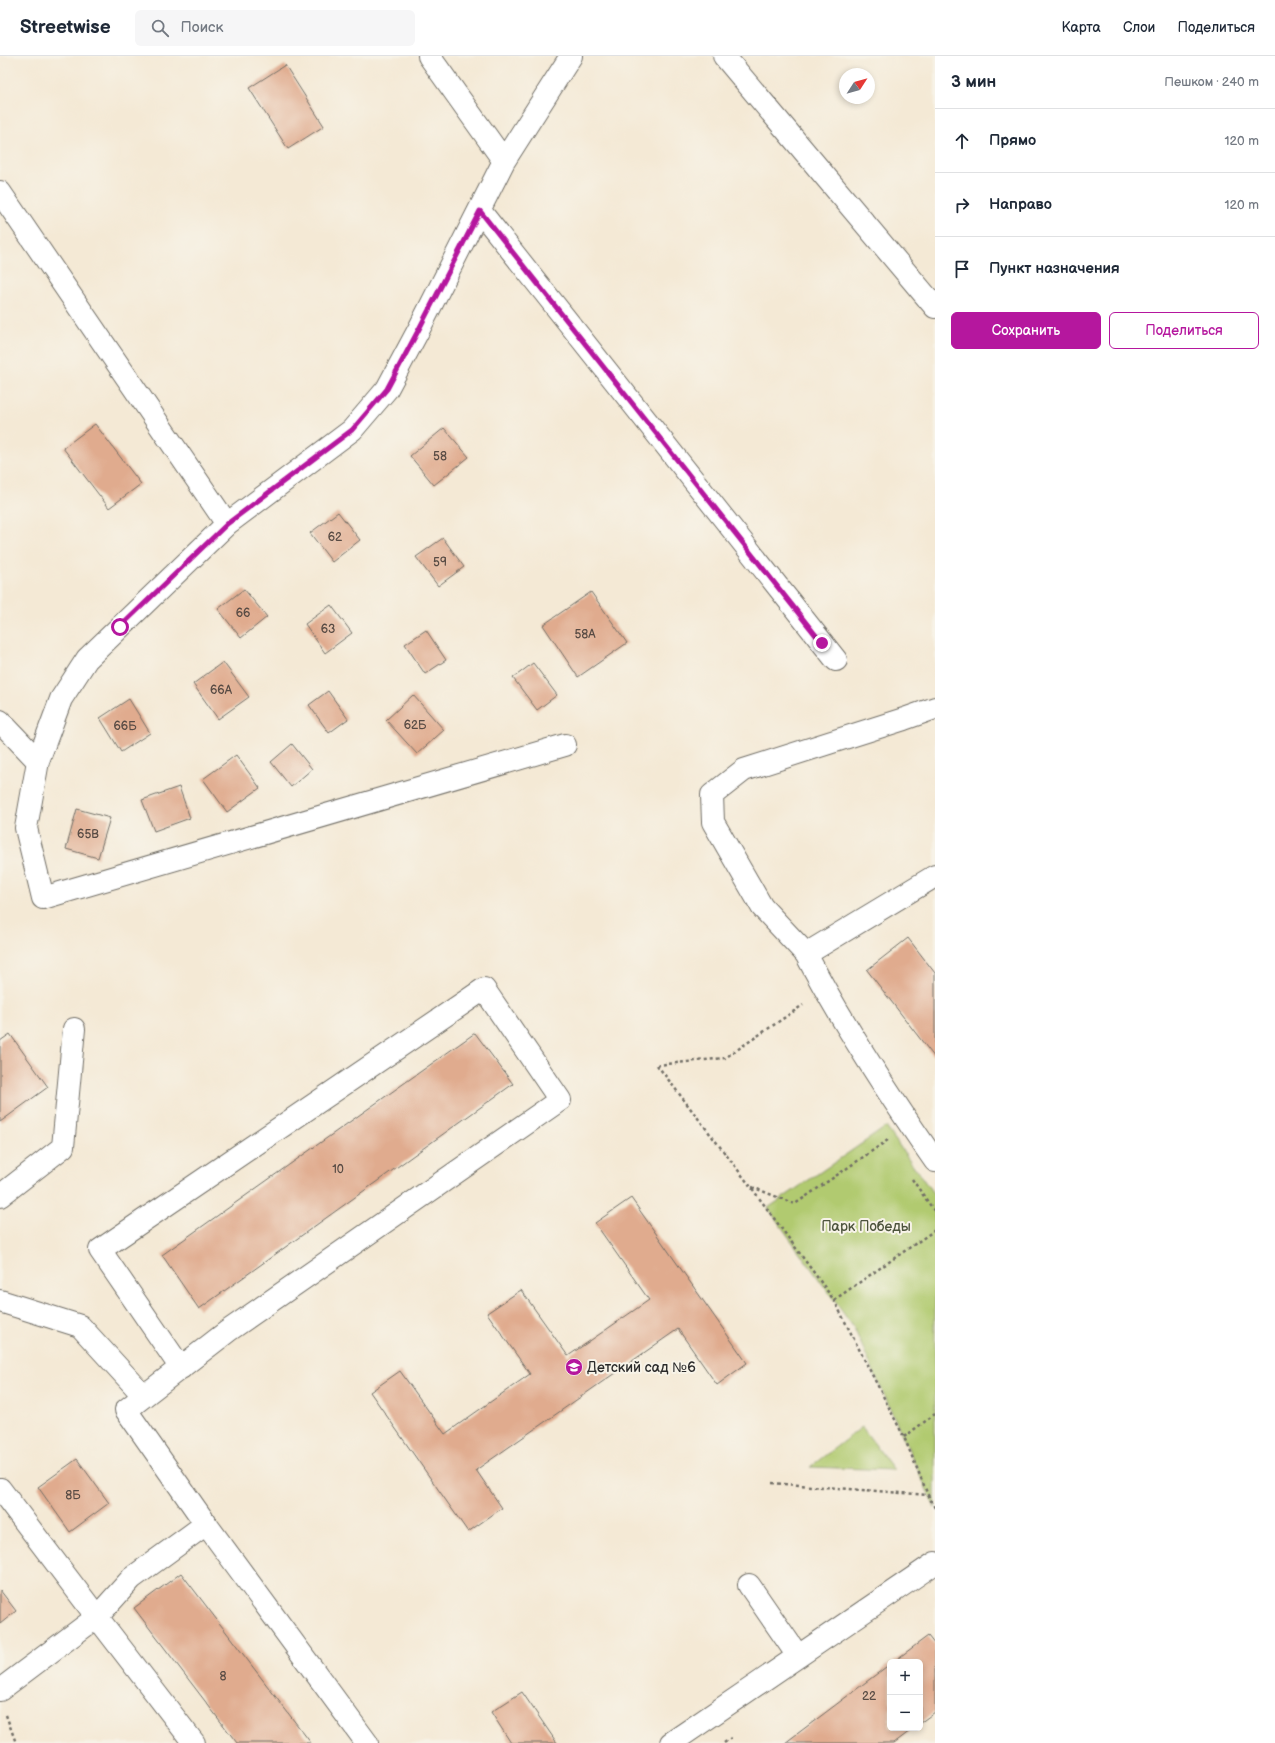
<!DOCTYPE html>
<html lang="ru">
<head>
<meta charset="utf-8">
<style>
	:root { --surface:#fff; --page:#f6f6f7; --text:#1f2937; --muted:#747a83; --line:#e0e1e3; --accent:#b5179e }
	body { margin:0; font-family:"Balsamiq Sans",sans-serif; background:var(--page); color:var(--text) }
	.controls { position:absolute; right:12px; bottom:12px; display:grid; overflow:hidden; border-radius:6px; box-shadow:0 2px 6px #0003 }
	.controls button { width:36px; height:36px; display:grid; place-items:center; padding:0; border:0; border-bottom:1px solid var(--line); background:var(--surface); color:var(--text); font:20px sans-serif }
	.compass { position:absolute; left:839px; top:12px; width:36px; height:36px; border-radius:50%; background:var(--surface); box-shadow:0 2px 6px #0003; rotate:54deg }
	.stop { position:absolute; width:12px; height:12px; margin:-9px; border:3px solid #b5179e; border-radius:50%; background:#fff }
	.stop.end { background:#b5179e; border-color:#fff; box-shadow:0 1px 4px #0008 }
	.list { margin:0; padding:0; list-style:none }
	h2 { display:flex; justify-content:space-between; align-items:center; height:52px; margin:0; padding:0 16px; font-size:17px }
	h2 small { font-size:13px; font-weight:400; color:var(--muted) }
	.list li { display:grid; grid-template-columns:26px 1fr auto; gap:12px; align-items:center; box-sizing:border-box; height:64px; padding:0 16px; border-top:1px solid var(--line) }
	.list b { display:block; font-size:15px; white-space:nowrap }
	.list em { font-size:13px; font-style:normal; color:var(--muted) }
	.actions { display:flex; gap:8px; padding:12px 16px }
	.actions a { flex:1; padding:9px 0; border:1px solid var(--accent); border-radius:6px; text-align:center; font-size:14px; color:var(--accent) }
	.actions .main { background:var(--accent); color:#fff }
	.icon { flex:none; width:22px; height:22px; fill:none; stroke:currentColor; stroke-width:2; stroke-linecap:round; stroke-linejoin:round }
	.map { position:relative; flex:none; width:935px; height:1687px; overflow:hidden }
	header { display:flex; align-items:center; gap:24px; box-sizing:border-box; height:56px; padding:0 20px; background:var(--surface); border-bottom:1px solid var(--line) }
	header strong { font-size:19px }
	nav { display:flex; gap:22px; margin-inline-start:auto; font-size:14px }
	.search { width:280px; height:36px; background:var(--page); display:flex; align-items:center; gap:10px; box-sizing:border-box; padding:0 14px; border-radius:6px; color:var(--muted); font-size:15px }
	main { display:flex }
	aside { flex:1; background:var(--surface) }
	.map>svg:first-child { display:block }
</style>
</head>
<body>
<header>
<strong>Streetwise</strong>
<div class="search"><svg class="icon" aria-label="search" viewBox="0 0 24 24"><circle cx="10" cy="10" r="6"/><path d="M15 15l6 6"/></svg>Поиск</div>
<nav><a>Карта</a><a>Слои</a><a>Поделиться</a></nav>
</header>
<main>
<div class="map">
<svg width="935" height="1687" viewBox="0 0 935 1687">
	<rect width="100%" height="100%" fill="#f7f3e8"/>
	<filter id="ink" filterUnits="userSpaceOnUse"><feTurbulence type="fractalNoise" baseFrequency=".025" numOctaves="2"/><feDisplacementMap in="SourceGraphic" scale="8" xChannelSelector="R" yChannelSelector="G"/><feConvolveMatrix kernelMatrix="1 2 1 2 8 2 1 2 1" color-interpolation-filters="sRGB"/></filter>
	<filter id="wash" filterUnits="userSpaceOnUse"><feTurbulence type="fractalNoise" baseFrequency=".012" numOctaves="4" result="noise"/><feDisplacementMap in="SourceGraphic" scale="16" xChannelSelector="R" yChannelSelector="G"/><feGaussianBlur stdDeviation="0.9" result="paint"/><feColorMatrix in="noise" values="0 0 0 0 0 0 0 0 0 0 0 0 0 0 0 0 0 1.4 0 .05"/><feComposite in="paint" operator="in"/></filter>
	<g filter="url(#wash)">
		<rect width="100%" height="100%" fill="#f4e9d5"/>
		<!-- green -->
		<path fill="#b1ca6f" stroke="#6e7a4d" d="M886,1071L935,1140V1452L854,1272L768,1152Z
			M862,1371L894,1414L810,1411Z"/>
		<g id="blocks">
			<!-- building -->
			<path fill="#e0ab8e" d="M285,9L324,70L288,93L249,32Z
				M95,368L141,428L109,452L63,392Z
				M444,372L469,401L434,429L410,400Z
				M338,456L360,484L332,506L310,477Z
				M443,482L464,511L438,530L416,501Z
				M244,533L267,561L241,582L218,553Z
				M591,536L627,587L578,621L543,569Z
				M331,549L352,577L325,597L305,568Z
				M426,574L446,604L425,618L405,588Z
				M223,606L249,641L218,663L193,628Z
				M533,607L557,639L537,654L513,622Z
				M328,635L348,663L329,677L309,649Z
				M413,639L444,674L417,698L386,664Z
				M129,643L150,677L121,696L100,662Z
				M292,688L312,713L291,731L271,706Z
				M236,699L260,732L227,756L203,723Z
				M179,731L190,762L154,775L142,744Z
				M77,753L110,762L98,802L66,793Z
				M908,882L935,917V1002L867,914Z
				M475,977L513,1028L199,1253L162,1199Z
				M10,978L48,1031L0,1066V985Z
				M631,1142L747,1307L717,1329L678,1273L476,1414L502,1452L468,1476L370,1336L400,1315L445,1378L530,1318L487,1257L521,1234L568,1300L649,1244L595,1167Z
				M77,1403L109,1447L70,1476L38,1431Z
				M181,1517L311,1687H237L134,1552Z
				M0,1534L16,1555L0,1568Z
				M928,1580L935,1589V1656L920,1667V1606H893Z
				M890,1608V1672H914L894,1687H785Z
				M522,1636L557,1687H511L491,1656Z"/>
		</g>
	</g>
	<g filter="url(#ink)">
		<use href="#blocks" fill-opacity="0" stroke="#716e66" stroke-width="1"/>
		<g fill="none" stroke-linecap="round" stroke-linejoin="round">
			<defs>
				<path id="minor" d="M429,0L504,105
					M724,0L935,251
					M0,136L227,468
					M480,155L836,604
					M0,665L38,705
					M565,689L43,842L26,772L38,705L61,643L87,603L227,468L352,374L387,333L418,275L504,105L571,0
					M935,820L806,898C843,969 889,1039 935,1105
					M806,898L762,851L713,766L712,739L744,714L904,663L935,652
					M0,1140L63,1091L74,973
					M0,1245L80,1270L144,1340
					M181,1312L100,1194L484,933L560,1044L228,1275L126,1354L206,1468
					M0,1433L97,1561L132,1522L206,1468L367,1687
					M749,1529L798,1600
					M0,1634L97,1561L194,1687
					M671,1687L935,1507"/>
			</defs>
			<!-- minor casing -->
			<use href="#minor" stroke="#716e66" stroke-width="24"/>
			<!-- path -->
			<path stroke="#716e66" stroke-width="2.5" stroke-dasharray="3 3" stroke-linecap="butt" d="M657,1009L751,1131L834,1244L904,1381L928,1439
				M657,1009L725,1002L803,949
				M912,1123L935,1156
				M752,1131L795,1148L888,1084
				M834,1244L935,1174
				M904,1381L935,1358
				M772,1427L928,1439L935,1452
				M6,1659L16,1687
				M724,1687L731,1682"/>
			<!-- minor -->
			<use href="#minor" stroke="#fff" stroke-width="22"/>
		</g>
	</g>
	<g fill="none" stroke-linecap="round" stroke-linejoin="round" filter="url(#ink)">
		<!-- route -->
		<path stroke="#b5179e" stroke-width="5" d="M120,571L227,468L352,374L387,333L418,275L480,155L822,587"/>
	</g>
	<!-- icons -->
	<defs>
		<symbol id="school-disc" viewBox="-11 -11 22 22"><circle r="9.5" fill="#b5179e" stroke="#f7f3e8"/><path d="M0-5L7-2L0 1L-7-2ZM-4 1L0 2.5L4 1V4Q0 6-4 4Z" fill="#fff"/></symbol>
	</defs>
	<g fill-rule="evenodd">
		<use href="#school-disc" x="564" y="1301" width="20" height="20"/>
	</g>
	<g text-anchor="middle" stroke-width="4" stroke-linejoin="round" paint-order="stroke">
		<!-- number labels -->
		<g font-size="12" fill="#584b44">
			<text x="440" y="404">58</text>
			<text x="335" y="485">62</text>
			<text x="440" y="510">59</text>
			<text x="243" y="561">66</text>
			<text x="328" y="577">63</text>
			<text x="585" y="582">58А</text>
			<text x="221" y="638">66А</text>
			<text x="415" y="673">62Б</text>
			<text x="125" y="674">66Б</text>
			<text x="88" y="782">65В</text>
			<text x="338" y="1117">10</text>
			<text x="73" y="1443">8Б</text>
			<text x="223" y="1624">8</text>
			<text x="869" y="1644">22</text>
		</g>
		<!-- park labels -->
		<g font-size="14" fill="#4c533c" stroke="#f7f3e8">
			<text x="866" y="1175">Парк Победы</text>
		</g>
		<!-- poi labels -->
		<g font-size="14" fill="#2b2b2b" stroke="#f7f3e8" text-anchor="start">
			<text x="587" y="1316">Детский сад №6</text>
		</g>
	</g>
</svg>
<div class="controls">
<button>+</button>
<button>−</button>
</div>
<svg class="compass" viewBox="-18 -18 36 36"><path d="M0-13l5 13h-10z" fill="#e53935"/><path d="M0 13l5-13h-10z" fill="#747a83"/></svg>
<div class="stop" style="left:120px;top:571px"></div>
<div class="stop end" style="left:822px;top:587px"></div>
</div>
<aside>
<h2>3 мин<small>Пешком · 240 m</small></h2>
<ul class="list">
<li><svg class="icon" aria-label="ahead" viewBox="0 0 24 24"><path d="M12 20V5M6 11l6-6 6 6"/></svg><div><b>Прямо</b></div><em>120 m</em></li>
<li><svg class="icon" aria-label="right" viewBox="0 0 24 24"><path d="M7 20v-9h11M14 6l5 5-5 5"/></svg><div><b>Направо</b></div><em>120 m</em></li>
<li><svg class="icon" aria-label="arrive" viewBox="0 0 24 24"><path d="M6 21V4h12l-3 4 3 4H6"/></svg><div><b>Пункт назначения</b></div></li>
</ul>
<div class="actions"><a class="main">Сохранить</a><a>Поделиться</a></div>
</aside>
</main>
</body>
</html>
